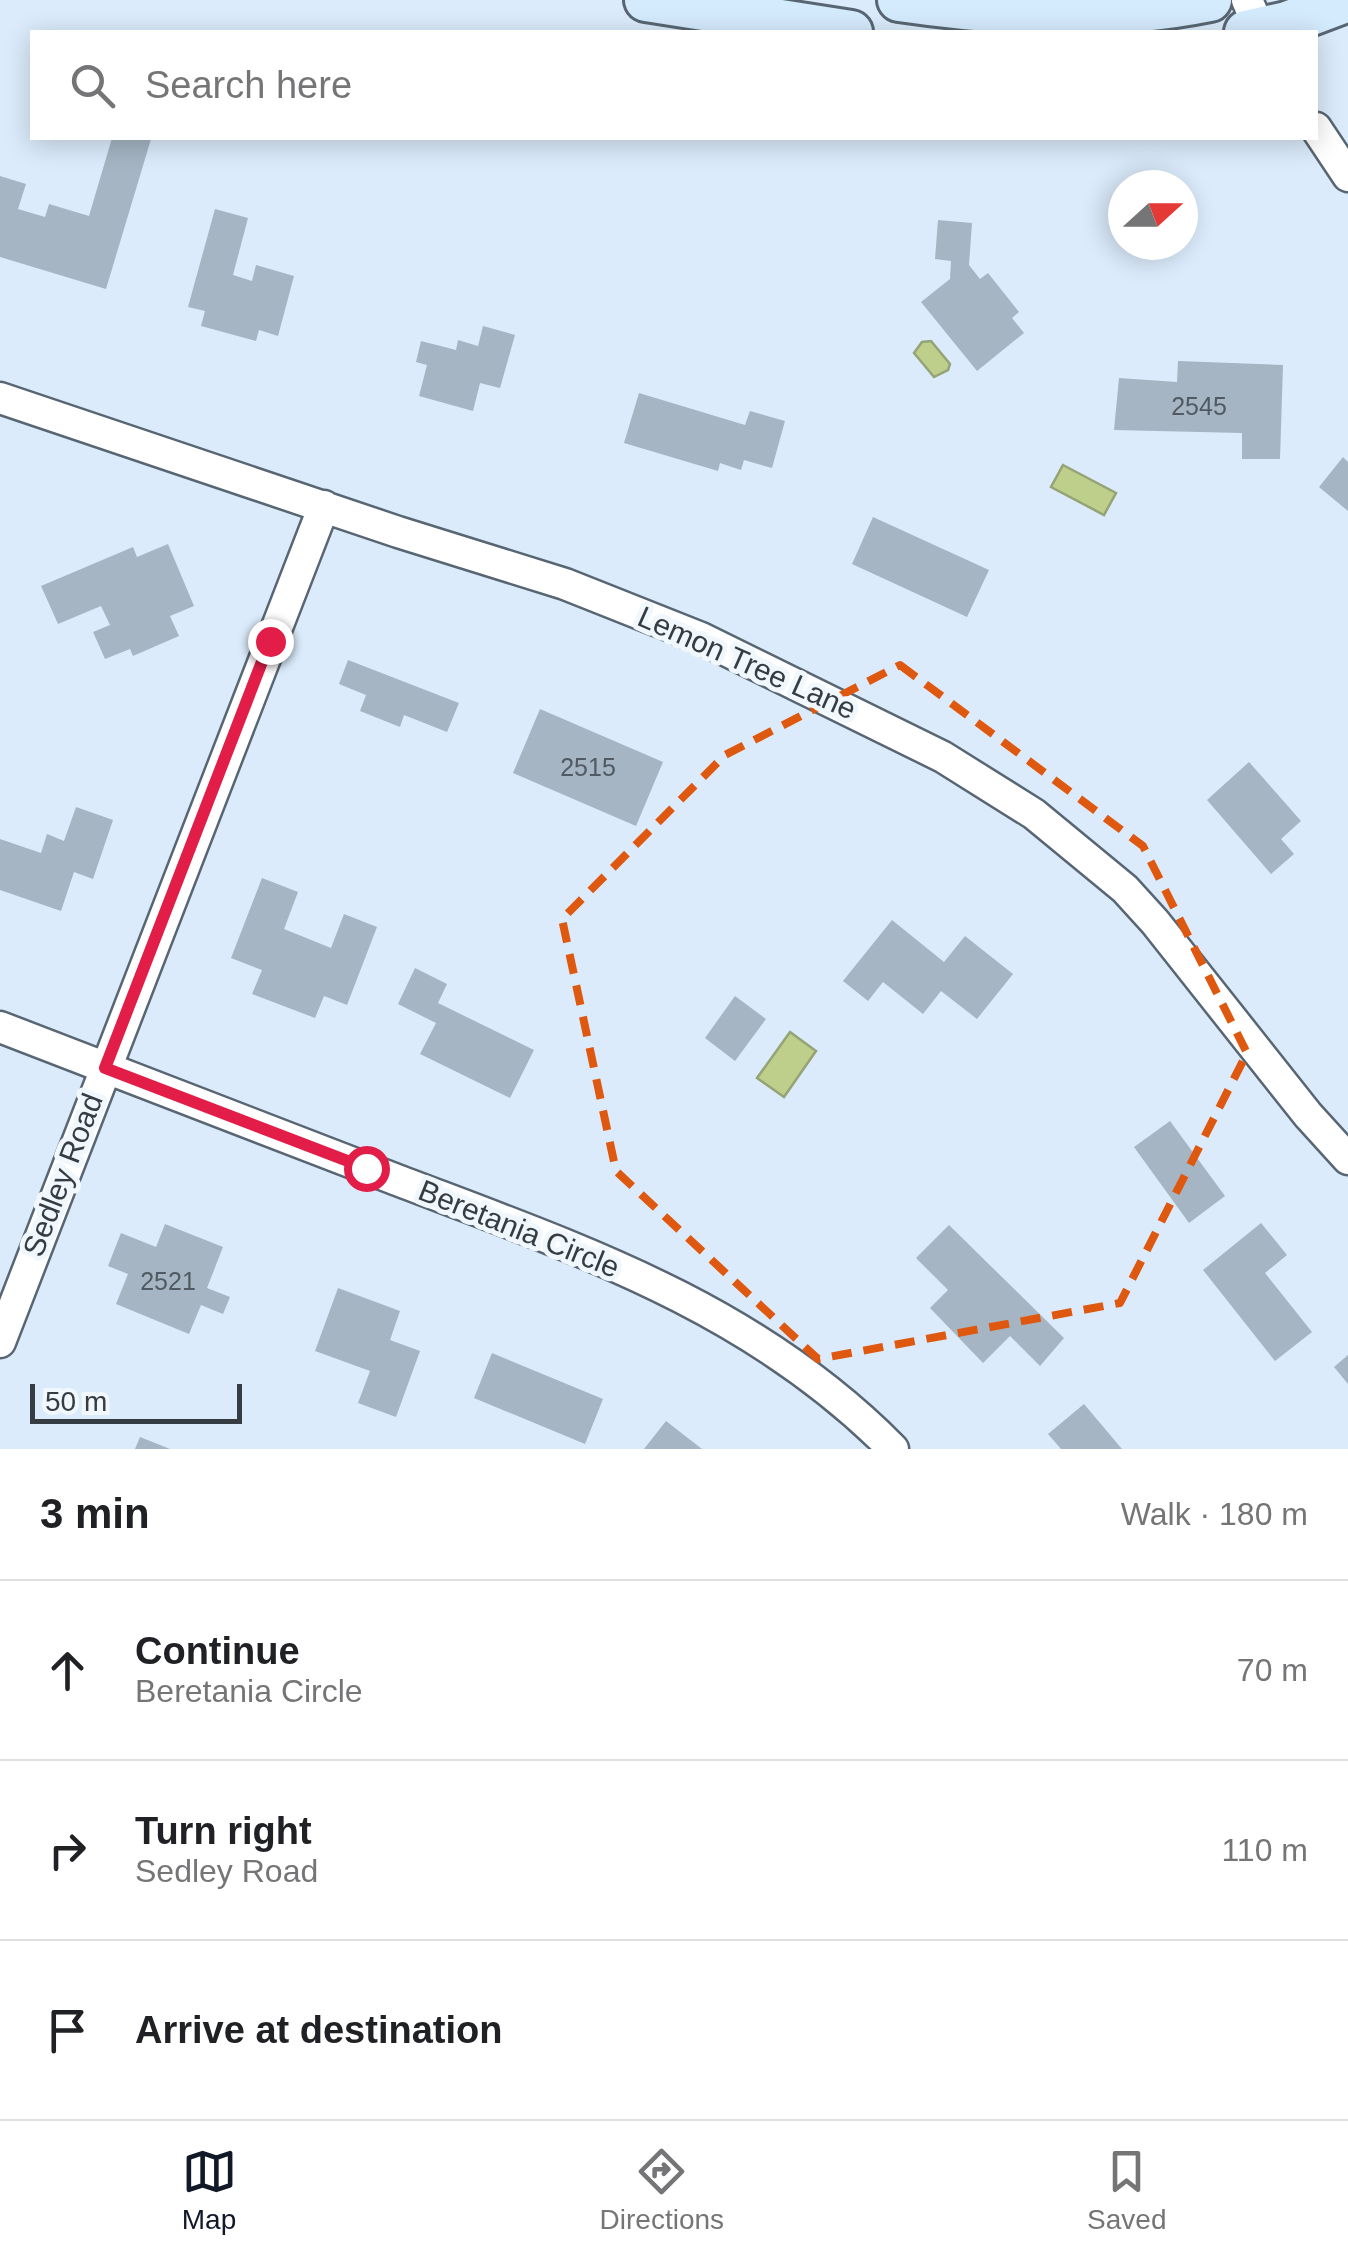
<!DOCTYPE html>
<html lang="en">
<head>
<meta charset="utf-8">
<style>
	:root { --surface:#fff; --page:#f6f6f6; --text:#202124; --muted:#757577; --line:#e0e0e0; --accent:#111827 }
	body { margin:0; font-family:Arial,sans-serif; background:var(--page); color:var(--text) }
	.compass { position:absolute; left:1108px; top:170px; width:90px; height:90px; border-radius:50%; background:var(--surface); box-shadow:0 5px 25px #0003; rotate:69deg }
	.scale { position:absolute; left:30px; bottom:25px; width:212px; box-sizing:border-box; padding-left:10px; border:5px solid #353c42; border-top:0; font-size:28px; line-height:35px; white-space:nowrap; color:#353c42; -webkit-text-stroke:8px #f0f7fd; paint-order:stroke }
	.stop { position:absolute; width:30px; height:30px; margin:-22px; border:8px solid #e11d48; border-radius:50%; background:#fff }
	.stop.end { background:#e11d48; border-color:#fff; box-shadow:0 2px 10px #0008 }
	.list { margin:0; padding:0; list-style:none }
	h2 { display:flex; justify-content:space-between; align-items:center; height:130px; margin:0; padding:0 40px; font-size:42px }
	h2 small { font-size:32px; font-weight:400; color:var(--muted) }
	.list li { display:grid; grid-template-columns:65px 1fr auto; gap:30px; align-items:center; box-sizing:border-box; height:180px; padding:0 40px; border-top:2px solid var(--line) }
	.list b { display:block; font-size:38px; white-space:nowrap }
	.list p { margin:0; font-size:32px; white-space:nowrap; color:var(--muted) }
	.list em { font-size:32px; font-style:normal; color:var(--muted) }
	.icon { flex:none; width:55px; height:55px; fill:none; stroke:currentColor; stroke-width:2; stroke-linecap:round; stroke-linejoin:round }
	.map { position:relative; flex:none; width:1348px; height:1449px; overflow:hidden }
	.search { position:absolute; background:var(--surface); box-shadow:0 5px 25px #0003; left:30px; right:30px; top:30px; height:110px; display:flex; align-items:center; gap:25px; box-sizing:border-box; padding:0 35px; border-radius:0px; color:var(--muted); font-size:38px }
	.sheet { height:670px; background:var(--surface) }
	nav { display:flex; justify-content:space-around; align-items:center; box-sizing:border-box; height:140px; border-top:2px solid var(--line); background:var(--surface); font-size:28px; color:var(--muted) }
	nav a { display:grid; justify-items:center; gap:5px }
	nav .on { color:var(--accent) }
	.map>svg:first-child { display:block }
</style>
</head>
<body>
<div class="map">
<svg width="1348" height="1449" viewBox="0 0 1348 1449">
	<rect width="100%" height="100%" fill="#dbebfb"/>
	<!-- water -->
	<path fill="#becf8b" stroke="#95a375" stroke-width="2.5" d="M931,341L950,364L948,370L934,377L914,353L922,342Z
		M1063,465L1116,493L1104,515L1051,487Z
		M790,1032L816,1051L784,1097L757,1078Z"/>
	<!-- building -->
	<path fill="#a5b5c3" d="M112,138L151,139L106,289L0,257V176L26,184L18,209L45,217L49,204L89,216Z
		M215,209L248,218L233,275L252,281L256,265L294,276L278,336L259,330L256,341L201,326L205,311L188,307Z
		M938,220L972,223L969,265L980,279L988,273L1019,312L1012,318L1024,333L977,371L921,302L950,279L951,261L935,259Z
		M483,326L515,335L500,388L480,383L473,411L419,396L427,365L416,362L421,341L456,350L458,340L478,346Z
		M1178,361L1283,365L1280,459H1242V433L1114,430L1119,378L1177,382Z
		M639,393L745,425L750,411L785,421L772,468L744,460L741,470L720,463L718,471L624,443Z
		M1343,457L1348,462V511L1319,487Z
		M873,517L989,570L967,617L852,564Z
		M168,544L194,606L170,616L179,636L133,656L130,649L105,659L93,632L110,625L101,606L58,624L41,586L133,547L137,557Z
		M348,660L459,703L447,732L404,715L400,727L360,711L366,695L339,684Z
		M540,709L663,762L636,826L513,773Z
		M1249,762L1301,821L1281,839L1294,854L1271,874L1207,800Z
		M76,807L113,820L93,879L74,872L61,911L0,890V839L41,853L47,834L64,841Z
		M262,878L298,892L284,929L331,948L344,914L377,927L347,1005L324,996L315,1018L252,994L262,970L231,958Z
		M892,920L944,962L965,936L1013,974L977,1019L941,991L923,1014L883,982L868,1001L843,981Z
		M415,968L447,984L438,1003L534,1050L510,1098L420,1054L436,1023L398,1004Z
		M735,996L766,1019L735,1061L705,1038Z
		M1170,1121L1225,1196L1189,1223L1134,1147Z
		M1261,1223L1287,1255L1265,1273L1312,1332L1275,1361L1203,1270Z
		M165,1224L223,1247L207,1288L230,1297L223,1314L201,1305L189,1334L116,1304L128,1274L108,1266L121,1233L156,1247Z
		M949,1225L1064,1338L1040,1366L1010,1336L983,1363L930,1308L948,1290L916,1258Z
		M338,1288L400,1311L390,1340L420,1351L396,1417L358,1403L370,1371L315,1351Z
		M492,1353L603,1399L585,1444L474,1398Z
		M1348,1355V1384L1334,1367Z
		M1084,1404L1122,1449H1061L1048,1434Z
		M666,1421L702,1449H644Z
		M140,1437L170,1449H135Z"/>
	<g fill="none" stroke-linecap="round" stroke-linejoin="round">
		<defs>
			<path id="street" d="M1247,0L1261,32
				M1316,128L1348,176
				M0,398L398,532L565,584L701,638L943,757L1034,814L1125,889L1155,922L1308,1115L1348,1159
				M0,1027C132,1078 264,1129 397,1180C578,1249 753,1307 893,1449
				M0,1342L324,506"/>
			<path id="secondary" d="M646,0L851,32
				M899,0C1003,15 1106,21 1210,0
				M1246,32L1287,23L1348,0"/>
		</defs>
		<!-- street casing -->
		<use href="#street" stroke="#586673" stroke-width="35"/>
		<!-- secondary casing -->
		<use href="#secondary" stroke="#586673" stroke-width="48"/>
		<!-- street -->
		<use href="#street" stroke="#fff" stroke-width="30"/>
		<!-- secondary -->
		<use href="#secondary" stroke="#d4ebfd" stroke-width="42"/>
	</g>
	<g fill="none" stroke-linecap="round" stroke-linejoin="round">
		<!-- route -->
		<path stroke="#e11d48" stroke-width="12" d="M270,641L105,1068L366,1168"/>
	</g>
	<!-- marked area -->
	<path fill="none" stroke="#df580f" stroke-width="8" stroke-dasharray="20 12" stroke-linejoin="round" d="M900,665L1143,846L1247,1053L1120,1303L818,1359L616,1171L562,919L725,755Z"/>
	<g text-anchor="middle" stroke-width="10" stroke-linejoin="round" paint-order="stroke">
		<!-- number labels -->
		<g font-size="25" fill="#515a62">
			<text x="1199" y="415">2545</text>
			<text x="588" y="776">2515</text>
			<text x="168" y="1290">2521</text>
		</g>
		<!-- street labels -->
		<g font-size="30" fill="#353c42" stroke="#f0f7fd">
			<text transform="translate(747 663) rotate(24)" y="10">Lemon Tree Lane</text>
			<text transform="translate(63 1175) rotate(-69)" y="10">Sedley Road</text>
			<text transform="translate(519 1229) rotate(22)" y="10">Beretania Circle</text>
		</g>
	</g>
</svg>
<svg class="compass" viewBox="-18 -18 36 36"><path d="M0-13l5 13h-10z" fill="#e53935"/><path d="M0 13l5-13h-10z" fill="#757577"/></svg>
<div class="scale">50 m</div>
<div class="stop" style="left:366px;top:1168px"></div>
<div class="stop end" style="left:270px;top:641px"></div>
<div class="search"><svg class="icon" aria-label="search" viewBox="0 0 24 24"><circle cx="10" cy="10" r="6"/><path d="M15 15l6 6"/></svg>Search here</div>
</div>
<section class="sheet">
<h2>3 min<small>Walk · 180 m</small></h2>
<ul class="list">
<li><svg class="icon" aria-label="ahead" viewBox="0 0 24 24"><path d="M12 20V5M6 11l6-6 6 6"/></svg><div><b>Continue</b><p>Beretania Circle</p></div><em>70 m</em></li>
<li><svg class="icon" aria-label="right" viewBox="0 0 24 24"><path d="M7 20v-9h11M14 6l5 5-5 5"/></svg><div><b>Turn right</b><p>Sedley Road</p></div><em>110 m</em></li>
<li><svg class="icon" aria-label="arrive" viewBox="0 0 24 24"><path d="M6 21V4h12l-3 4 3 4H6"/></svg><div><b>Arrive at destination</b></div></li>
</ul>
</section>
<nav>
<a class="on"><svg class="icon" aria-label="map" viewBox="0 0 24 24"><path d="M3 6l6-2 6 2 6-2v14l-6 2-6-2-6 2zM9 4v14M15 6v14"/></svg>Map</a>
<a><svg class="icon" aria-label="directions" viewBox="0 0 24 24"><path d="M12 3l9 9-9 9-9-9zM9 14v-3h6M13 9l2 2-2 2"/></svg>Directions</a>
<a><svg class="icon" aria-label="saved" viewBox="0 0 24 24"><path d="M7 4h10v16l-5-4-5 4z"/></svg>Saved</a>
</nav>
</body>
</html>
